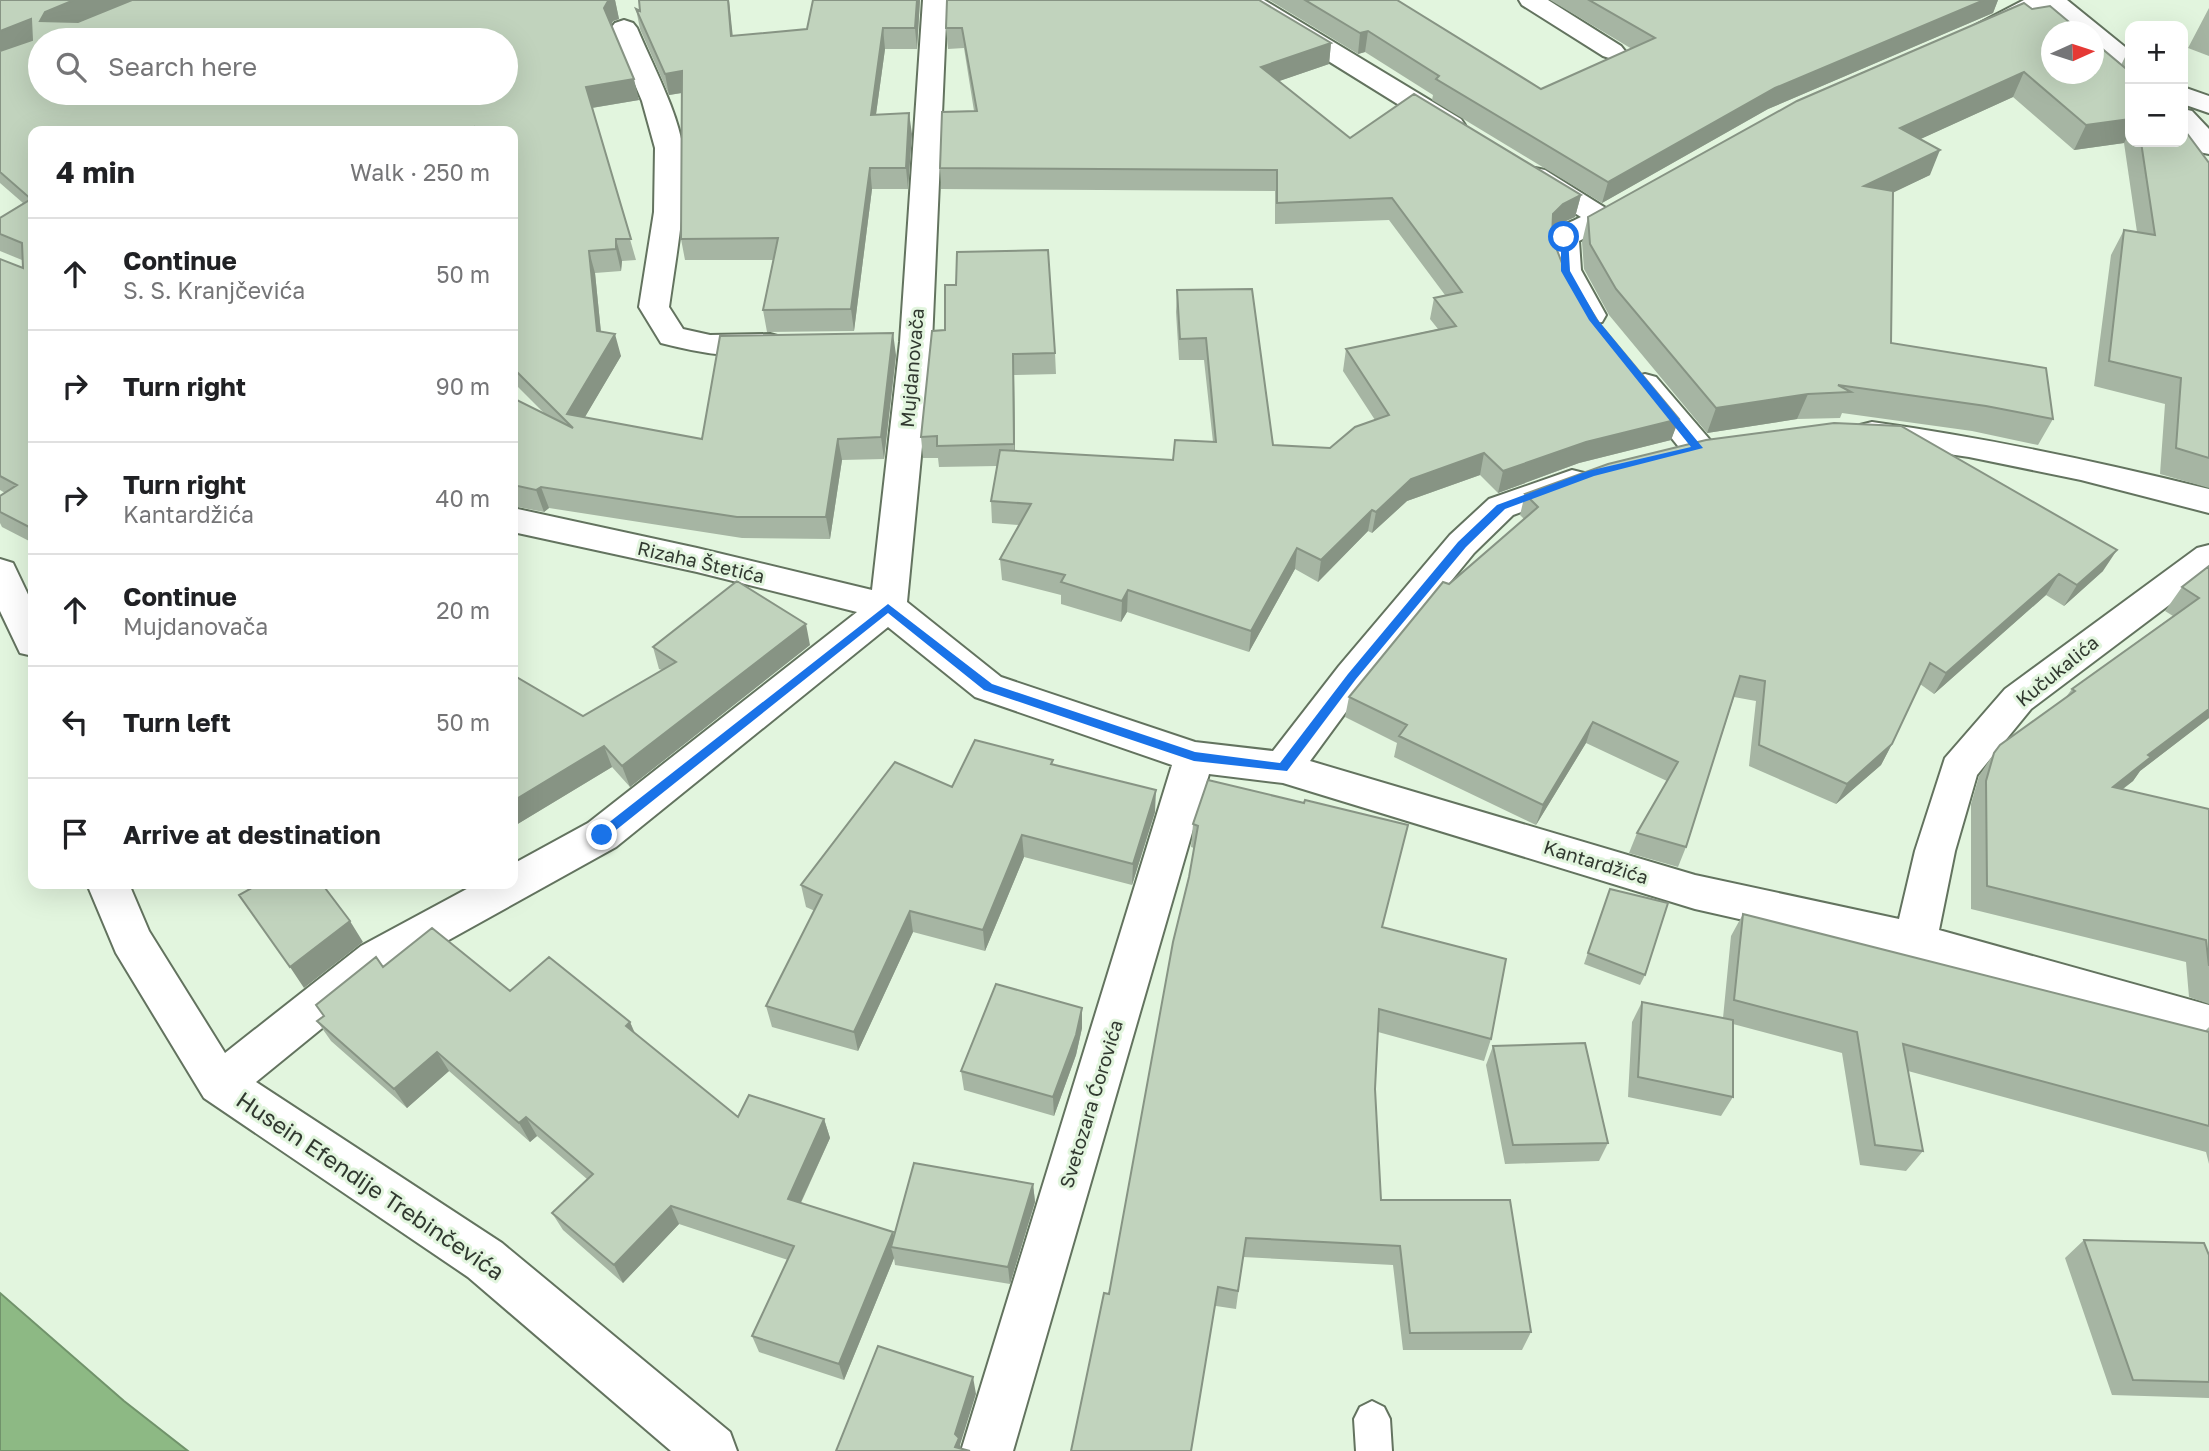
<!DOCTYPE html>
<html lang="en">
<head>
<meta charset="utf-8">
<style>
	:root { --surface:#fff; --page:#f2f2f2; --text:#202124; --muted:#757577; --line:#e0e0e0 }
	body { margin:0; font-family:"Golos Text",sans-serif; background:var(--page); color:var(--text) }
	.controls { position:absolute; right:21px; top:21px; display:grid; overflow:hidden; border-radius:14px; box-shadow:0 7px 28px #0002 }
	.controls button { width:63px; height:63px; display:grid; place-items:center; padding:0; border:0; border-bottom:2px solid var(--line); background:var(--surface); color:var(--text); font:35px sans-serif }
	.compass { position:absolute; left:2041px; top:21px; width:63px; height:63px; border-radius:50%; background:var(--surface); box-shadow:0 7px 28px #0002; rotate:87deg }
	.stop { position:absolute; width:21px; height:21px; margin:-16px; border:5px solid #1a73e8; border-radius:50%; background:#fff }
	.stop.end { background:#1a73e8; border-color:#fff; box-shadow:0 2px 7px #0008 }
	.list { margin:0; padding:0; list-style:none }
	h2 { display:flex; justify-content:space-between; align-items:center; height:91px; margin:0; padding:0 28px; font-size:30px }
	h2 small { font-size:23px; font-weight:400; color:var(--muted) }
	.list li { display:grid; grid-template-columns:46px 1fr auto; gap:21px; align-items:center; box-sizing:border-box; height:112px; padding:0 28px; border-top:2px solid var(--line) }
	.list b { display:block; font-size:26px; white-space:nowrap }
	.list p { margin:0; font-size:23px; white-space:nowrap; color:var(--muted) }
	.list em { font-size:23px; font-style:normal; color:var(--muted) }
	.icon { flex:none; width:38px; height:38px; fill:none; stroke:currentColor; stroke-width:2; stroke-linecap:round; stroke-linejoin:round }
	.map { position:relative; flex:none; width:2209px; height:1451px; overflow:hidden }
	.search { position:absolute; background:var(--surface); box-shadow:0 7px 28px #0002; left:28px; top:28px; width:490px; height:77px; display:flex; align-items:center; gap:18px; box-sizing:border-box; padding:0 24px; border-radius:38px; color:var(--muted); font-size:26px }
	.panel { position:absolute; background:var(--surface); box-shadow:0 7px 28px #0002; left:28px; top:126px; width:490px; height:763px; border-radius:14px }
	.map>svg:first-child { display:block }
</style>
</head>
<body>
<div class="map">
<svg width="2209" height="1451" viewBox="0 0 2209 1451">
	<rect width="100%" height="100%" fill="#e2f5de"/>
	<!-- water -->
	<path fill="#8db984" stroke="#71936b" stroke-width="2" d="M0,1293L124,1401L188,1451H0Z"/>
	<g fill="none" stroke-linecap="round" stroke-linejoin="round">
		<defs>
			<path id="service" d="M1372,1401L1384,1407L1390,1419L1392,1451H1356L1354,1419L1360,1407Z"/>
			<path id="minor" d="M923,0H947L932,342L907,602L1001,677L1195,742L1273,751L1339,666L1450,535L1489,499L1572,470L1584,473L1589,481L1584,489L1513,515L1474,553L1365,686L1310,761L1695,875L1899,919L1915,851L1945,758L2005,689L2197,548L2209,545V575L2031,709L1977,775L1955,851L1939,930L2209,1005V1043L1915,959L1695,909L1283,783L1209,774L1013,1451H961L1172,765L975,697L888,627L616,847L391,972L256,1082L502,1243L730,1432L737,1451H671L468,1277L204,1098L116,953L87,884H129L149,931L225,1053L361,946L476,884H513V864L588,823L857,612L697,572L513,532V508L697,548L872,590L900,342Z
				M1235,0H1264L1461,119L1465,125L1461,131L1451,133L1441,131L1238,5Z
				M1519,0H1548L1621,46L1625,51L1621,56L1612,59L1603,56L1522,5Z
				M2024,0H2055L2052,5L1992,36L1983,39L1974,36L1970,31L1974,26Z
				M624,20L633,23L637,28C651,62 679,114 683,150C687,202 676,256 669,307L683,329L710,335L770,334L781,337L786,344L781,351C741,361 700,353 661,343L639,307L654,212L655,148L642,101L611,28L615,23Z
				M2183,87L2209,96V113L2183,104Z
				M1535,168L1545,170L1612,212L1616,218L1612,224L1579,241L1581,270L1606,315L1602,322L1591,324L1580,322C1568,304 1538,253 1552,234C1557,226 1572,222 1581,217L1525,182L1521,176L1525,170Z
				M1645,374L1656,377L1710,440L1715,448L1710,456L1698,459L1686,456L1634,391L1629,384L1634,377Z
				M1872,422C1988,438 2095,461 2209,489V513L2081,480L1969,457L1860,441L1856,433L1860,425Z
				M0,559L13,563L33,605V656L20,653L0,611Z"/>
			<path id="secondary" d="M2040,0H2067L2130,51V72L2121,69L2094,45V32H2076Z
				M2183,109L2192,111L2209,129V154L2199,152L2183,133Z"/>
		</defs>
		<!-- service casing -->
		<use href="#service" stroke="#63735f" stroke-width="4"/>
		<!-- minor casing -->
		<use href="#minor" stroke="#63735f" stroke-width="4"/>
		<!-- secondary casing -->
		<use href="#secondary" stroke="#63735f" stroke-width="4"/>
		<!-- service -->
		<use href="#service" fill="#fff" fill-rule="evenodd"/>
		<!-- minor -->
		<use href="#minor" fill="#fff" fill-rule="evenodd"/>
		<!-- secondary -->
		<use href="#secondary" fill="#fff" fill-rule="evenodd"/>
	</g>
	<!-- wall -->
	<path fill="#a6b5a3" d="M0,0H615L619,19L613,21L611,25L639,100L592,108L636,260L622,261L621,271L595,273L601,332L621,356L584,418L702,439L896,355L884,459L842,460L830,539L742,538L549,508L544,512L513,506V398L544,413L513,382V131H33V543L2,527L0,523V496L5,493L0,490V259L23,268L22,260L0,251V218L23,203L0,183Z
		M920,0L917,49H885L876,114L912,134L908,189H872L854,331L767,332L763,310L773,260H685L681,239L682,93L669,95L640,29L636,9L733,36L807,29Z
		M947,0L1331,43L1329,64L1279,81L1350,138L1581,195L1575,217L1557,225L1552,231V237L1562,263L1599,323L1679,419L1671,440L1579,463L1498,493L1480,475L1407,501L1372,533L1368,531L1318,582L1295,569L1249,652L1127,612L1121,622L1061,604V595L1002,580L1000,559L1019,525L992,523L991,501L997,466L939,467L938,458H923L921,437L932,331L1055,353L1056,374L1014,375L1015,451L1173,460L1213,442L1204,360H1179L1176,312L1177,290L1273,445L1330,448L1375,420L1343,371L1346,349L1438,329L1430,319L1434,298L1445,295L1389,220L1275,224V191L941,189L940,168L974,111L964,48L948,49L946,28Z
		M1269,0H1397L1541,89L1632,49L1550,0H1998L1993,13L1768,109L1602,203L1432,100L1433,95L1365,52L1358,54Z
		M2024,3L2121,65L2127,53L2130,58V142H2183L2209,163V488L2160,474L2165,404L2094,386L2111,255L2124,230L2137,232L2124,143L2074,150L2013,97L1920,139L1930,175L1893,192L1891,343L2053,419L2038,445L1972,431L1842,413L1840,418L1797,419L1707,433L1609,315L1584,269L1582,242L1588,217Z
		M2209,8V56L2188,48Z
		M1525,494L2103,571L2064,606L2046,595L1934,694L1920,684L1892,744L1881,765L1836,804L1749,766L1756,701L1734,697L1686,847L1678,867L1629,853L1637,833L1667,781L1586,743L1536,825L1394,757L1397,743L1345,717L1349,697L1524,519L1520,515Z
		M2209,566V718L2140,771L2133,781L2123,789L2209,809V1004L2189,997L2186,962L1971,909V804L1979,776L1994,753L2066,697L2072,689L2173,616L2165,611L2182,587Z
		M810,645L630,787L612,767L516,825L513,821V675L583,716L662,670L659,669L653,647Z
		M1053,765L1155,812L1132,885L1024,857L985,951L913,932L858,1051L772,1027L766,1006L815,911L806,907L801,885L952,787Z
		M1208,780L1383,927L1491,1039L1484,1061L1378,1032L1375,1089L1381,1200L1531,1332L1522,1350H1403L1393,1265L1243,1257L1236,1309L1216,1306L1109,1294L1189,877L1194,848L1191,847L1193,824Z
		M1610,889L1645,975L1640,985L1584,964Z
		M1743,914L2205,1031L2209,1027V1164L2206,1152L1908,1071L1923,1151L1906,1171L1860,1165L1842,1053L1733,1024V1097L1721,1116L1628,1097L1632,1022L1642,1002L1723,1018L1731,936Z
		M383,967L510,991L630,1022L635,1033L738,1117L824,1119L830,1138L801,1203L894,1237L1033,1184L1035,1202L1010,1284L895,1265L894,1258L844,1380L759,1352L752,1336L788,1260L679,1224L623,1283L563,1230L552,1213L587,1179L537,1136L530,1142L449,1071L407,1108L331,1041L317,1021Z
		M1082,1008V1028L1076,1055L1054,1116L964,1090L961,1071Z
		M1493,1046L1608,1143L1599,1161L1505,1164L1486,1065Z
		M2084,1240L2209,1255V1398L2112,1395L2065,1258Z"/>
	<!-- shaded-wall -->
	<path fill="#879484" d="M74,0H135L51,40L40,21L45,12Z
		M610,0H615L619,19L613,21L609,29L604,8L608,1Z
		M728,0H729L735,57L731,36Z
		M917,0H920L917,49L915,28Z
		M1984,0H1998L1993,13L1768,109L1602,203L1608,182L1775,88Z
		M31,19L41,40L0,56V31Z
		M883,28L885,49L873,136L871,115Z
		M1368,31L1365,52L1358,54L1360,33Z
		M1331,43L1329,64L1259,88L1261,67Z
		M682,71L687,92L669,95L665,74Z
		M2024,72L2013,97L1890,153L1900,128Z
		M634,79L639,100L591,108L586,87Z
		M909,113L912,134L908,189L906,168Z
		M2130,119V131L2124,143L2074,150L2086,125Z
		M474,127L475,131H456Z
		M1940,150L1930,175L1855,211L1864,186Z
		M870,168L872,189L854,331L851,309Z
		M1581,195L1575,217L1557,225L1548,236L1553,214L1563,204Z
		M616,239L622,261L621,271L616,249Z
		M589,251L595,273L603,353L615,334L621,356L575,434L567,414L597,331Z
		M893,333L896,355L884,459L881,437Z
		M1013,354L1014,375L1015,465L1014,444Z
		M1808,394L1797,419L1707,433L1716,408Z
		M1679,419L1671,440L1579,463L1498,493L1503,471L1586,442Z
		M838,439L842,460L830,539L826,517Z
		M1484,453L1480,475L1407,501L1372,533L1376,512L1411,479Z
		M541,487L549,508L544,512L536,490Z
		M1372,510L1368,531L1318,582L1321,560Z
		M1297,548L1295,569L1249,652L1251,631Z
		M2117,550L2103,571L2064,606L2077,585Z
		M2059,574L2046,595L1934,694L1946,673Z
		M1128,590L1127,612L1121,622L1122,601Z
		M806,624L810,645L630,787L622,766Z
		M2209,709V718L2140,771L2133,781L2095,810L2113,787L2148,755Z
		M1593,722L1586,743L1536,825L1543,805Z
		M1892,744L1881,765L1836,804L1847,784Z
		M604,746L612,767L516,825L513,818V801Z
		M1156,790L1155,812L1132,885L1133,864Z
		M1022,835L1024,857L985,951L983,930Z
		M910,911L913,932L858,1051L854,1032Z
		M350,921L363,942L304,988L290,967Z
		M1082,1008V1028L1076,1055L1054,1116L1053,1097Z
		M630,1022L638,1042L626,1026Z
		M437,1052L449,1071L407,1108L394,1089Z
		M526,1117L537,1136L530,1142L519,1123Z
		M824,1119L830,1138L794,1217L788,1199Z
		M1033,1184L1035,1202L1010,1284L1008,1267Z
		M671,1206L679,1224L623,1283L614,1265Z
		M893,1232L897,1248L891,1247L894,1258L844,1380L839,1364Z
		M973,1377L976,1394L960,1445L961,1451H956L955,1434Z"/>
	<!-- building -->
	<path fill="#c1d3bd" stroke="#879484" stroke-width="2" fill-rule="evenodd" d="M0,0H74L45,12L40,21L78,22L132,0H610L608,1L604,8L634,79L586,87L631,239H616V249L589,251L597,331L615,334L567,414L702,439L720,336L893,333L881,437L838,439L826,517H737L541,487L536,490L513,485V398L573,428L513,368V131H475L474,127L456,131H33V529L0,512V496L17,485L0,476V259L23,268L22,243L0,234V218L31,199L0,172V51L32,40L31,19L0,31ZM40,40H506V93H40Z
		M639,0H728L731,36L807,29L813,0H917L915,28H883L871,115L909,113L906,168H870L851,309L763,310L778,238L681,239L682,71L665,74L636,9L640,11Z
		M947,0H1259L1331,43L1261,67L1350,138L1414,94L1581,195L1563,204L1553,214L1552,237L1562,263L1599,323L1679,419L1586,442L1503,471L1484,453L1411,479L1376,512L1372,510L1321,560L1297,548L1251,631L1128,590L1122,601L1061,582L1065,575L1000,559L1031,504L991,501L1000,450L1173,460L1175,440L1216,442L1206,338L1180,339L1177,290L1252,289L1273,445L1330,448L1355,427L1389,415L1346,349L1456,326L1434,298L1462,292L1392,198L1277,203V170L940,168L942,112L977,111L962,28H946Z
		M1305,0H1397L1541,89L1655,38L1589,0H1984L1775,88L1608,182L1436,79L1439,76L1368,31L1360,33Z
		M2024,3L2032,9L2050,6L2081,32H2052V74H2094V42L2130,72L2127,53L2130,58V119L2086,125L2024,72L1900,128L1940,150L1864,186L1893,191L1891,343L2046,368L2053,419L1986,406L1838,385L1851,392L1808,394L1716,408L1616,289L1590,244L1588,217L1797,101Z
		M2183,128L2209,163V458L2176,448L2181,378L2109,361L2124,230L2155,235L2141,142H2183Z
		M1048,250L1055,353L1013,354L1014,444L937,446V436L921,437L932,331L945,330V285H956L957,252Z
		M1834,423L1901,426L2117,550L2077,585L2059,574L1946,673L1930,663L1892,744L1847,784L1759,745L1765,681L1740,676L1686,847L1637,833L1678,762L1593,722L1543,805L1399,736L1407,725L1349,697L1443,582L1449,584L1538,507L1525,494L1608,464L1706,440Z
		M2209,566V709L2148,755L2151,757L2113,787L2209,809V966L2206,940L1987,886L1986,781L1994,753L2000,745L2075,691L2072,689L2199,598L2182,587Z
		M737,581L806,624L622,766L604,746L513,801V675L583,716L676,662L653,647Z
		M975,740L1053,760L1051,764L1156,790L1133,864L1022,835L983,930L910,911L854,1032L766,1006L822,895L801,885L895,762L952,787Z
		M1208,780L1304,803L1305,800L1408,825L1382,927L1506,959L1491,1039L1379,1009L1375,1089L1381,1200H1510L1531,1332L1410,1333L1400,1246L1246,1238L1238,1291L1218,1287L1191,1451H1071L1104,1293L1109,1294L1173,942L1189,877L1198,826L1193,824Z
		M259,884H322L350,921L290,967L239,895Z
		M1610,889L1668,903L1645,975L1588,953Z
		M1743,914L2209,1032V1126L1903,1044L1923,1151L1875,1145L1857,1032L1734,1000Z
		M432,928L510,991L549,957L630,1022L626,1026L738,1117L749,1095L824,1119L788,1199L893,1232L839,1364L752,1336L794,1246L671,1206L614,1265L552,1213L593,1174L526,1117L519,1123L437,1052L394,1089L317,1021L324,1016L316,1005L376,957L383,967Z
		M996,984L1082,1008L1076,1035L1053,1097L961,1071Z
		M1642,1002L1733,1020V1097L1638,1077Z
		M1585,1043L1608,1143L1513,1145L1493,1046Z
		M914,1163L1033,1184L1008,1267L891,1247Z
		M2084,1240L2204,1243L2209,1255V1382L2133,1380Z
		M878,1346L973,1377L955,1434L959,1438L955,1447L970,1451H836Z"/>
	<!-- route -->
	<path fill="#1a73e8" d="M1561,235L1568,237L1570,271L1597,319L1703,448L1594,476L1505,509L1466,547L1356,679L1287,771L1194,761L984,690L888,613L606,838H598V831L888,604L992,684L1195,752L1280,763L1348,674L1458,542L1497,505L1588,471L1691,447L1589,320L1561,271Z"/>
	<g text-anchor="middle" stroke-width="6" stroke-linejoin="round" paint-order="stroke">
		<!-- street labels -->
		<g font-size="19" fill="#313930" stroke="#e2f5de">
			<text transform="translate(912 368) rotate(-85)" y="7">Mujdanovača</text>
			<text transform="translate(701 562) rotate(13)" y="7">Rizaha Štetića</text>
			<text transform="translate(2057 671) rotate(-39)" y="7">Kučukalića</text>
			<text transform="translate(1596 862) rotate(17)" y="7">Kantardžića</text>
			<text transform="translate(1091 1104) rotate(-73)" y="7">Svetozara Ćorovića</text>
		</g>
		<!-- near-street labels -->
		<g font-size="23" fill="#313930" stroke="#e2f5de">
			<text transform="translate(370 1186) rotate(34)" y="8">Husein Efendije Trebinčevića</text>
		</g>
	</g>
</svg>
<div class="controls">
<button>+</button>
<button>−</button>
</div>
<svg class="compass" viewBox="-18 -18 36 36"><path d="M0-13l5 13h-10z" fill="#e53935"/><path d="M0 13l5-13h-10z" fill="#757577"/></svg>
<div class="stop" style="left:1564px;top:237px"></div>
<div class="stop end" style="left:602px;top:835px"></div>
<div class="search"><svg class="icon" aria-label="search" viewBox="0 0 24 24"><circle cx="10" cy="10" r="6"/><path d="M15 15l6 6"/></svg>Search here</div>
<section class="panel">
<h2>4 min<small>Walk · 250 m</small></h2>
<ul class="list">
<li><svg class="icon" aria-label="ahead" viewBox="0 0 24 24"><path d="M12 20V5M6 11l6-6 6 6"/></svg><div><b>Continue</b><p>S. S. Kranjčevića</p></div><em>50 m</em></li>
<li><svg class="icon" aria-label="right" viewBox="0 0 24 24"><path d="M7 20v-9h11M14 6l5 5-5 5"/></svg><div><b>Turn right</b></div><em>90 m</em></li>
<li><svg class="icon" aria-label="right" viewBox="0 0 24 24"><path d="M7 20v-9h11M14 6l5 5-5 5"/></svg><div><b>Turn right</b><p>Kantardžića</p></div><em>40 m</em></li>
<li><svg class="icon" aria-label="ahead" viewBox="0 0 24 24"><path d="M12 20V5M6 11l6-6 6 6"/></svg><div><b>Continue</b><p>Mujdanovača</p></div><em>20 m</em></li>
<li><svg class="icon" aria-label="left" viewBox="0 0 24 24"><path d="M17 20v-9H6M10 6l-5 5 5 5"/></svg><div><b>Turn left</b></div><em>50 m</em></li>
<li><svg class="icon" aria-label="arrive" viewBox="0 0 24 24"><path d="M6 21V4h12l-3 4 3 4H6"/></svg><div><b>Arrive at destination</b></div></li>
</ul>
</section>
</div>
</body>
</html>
